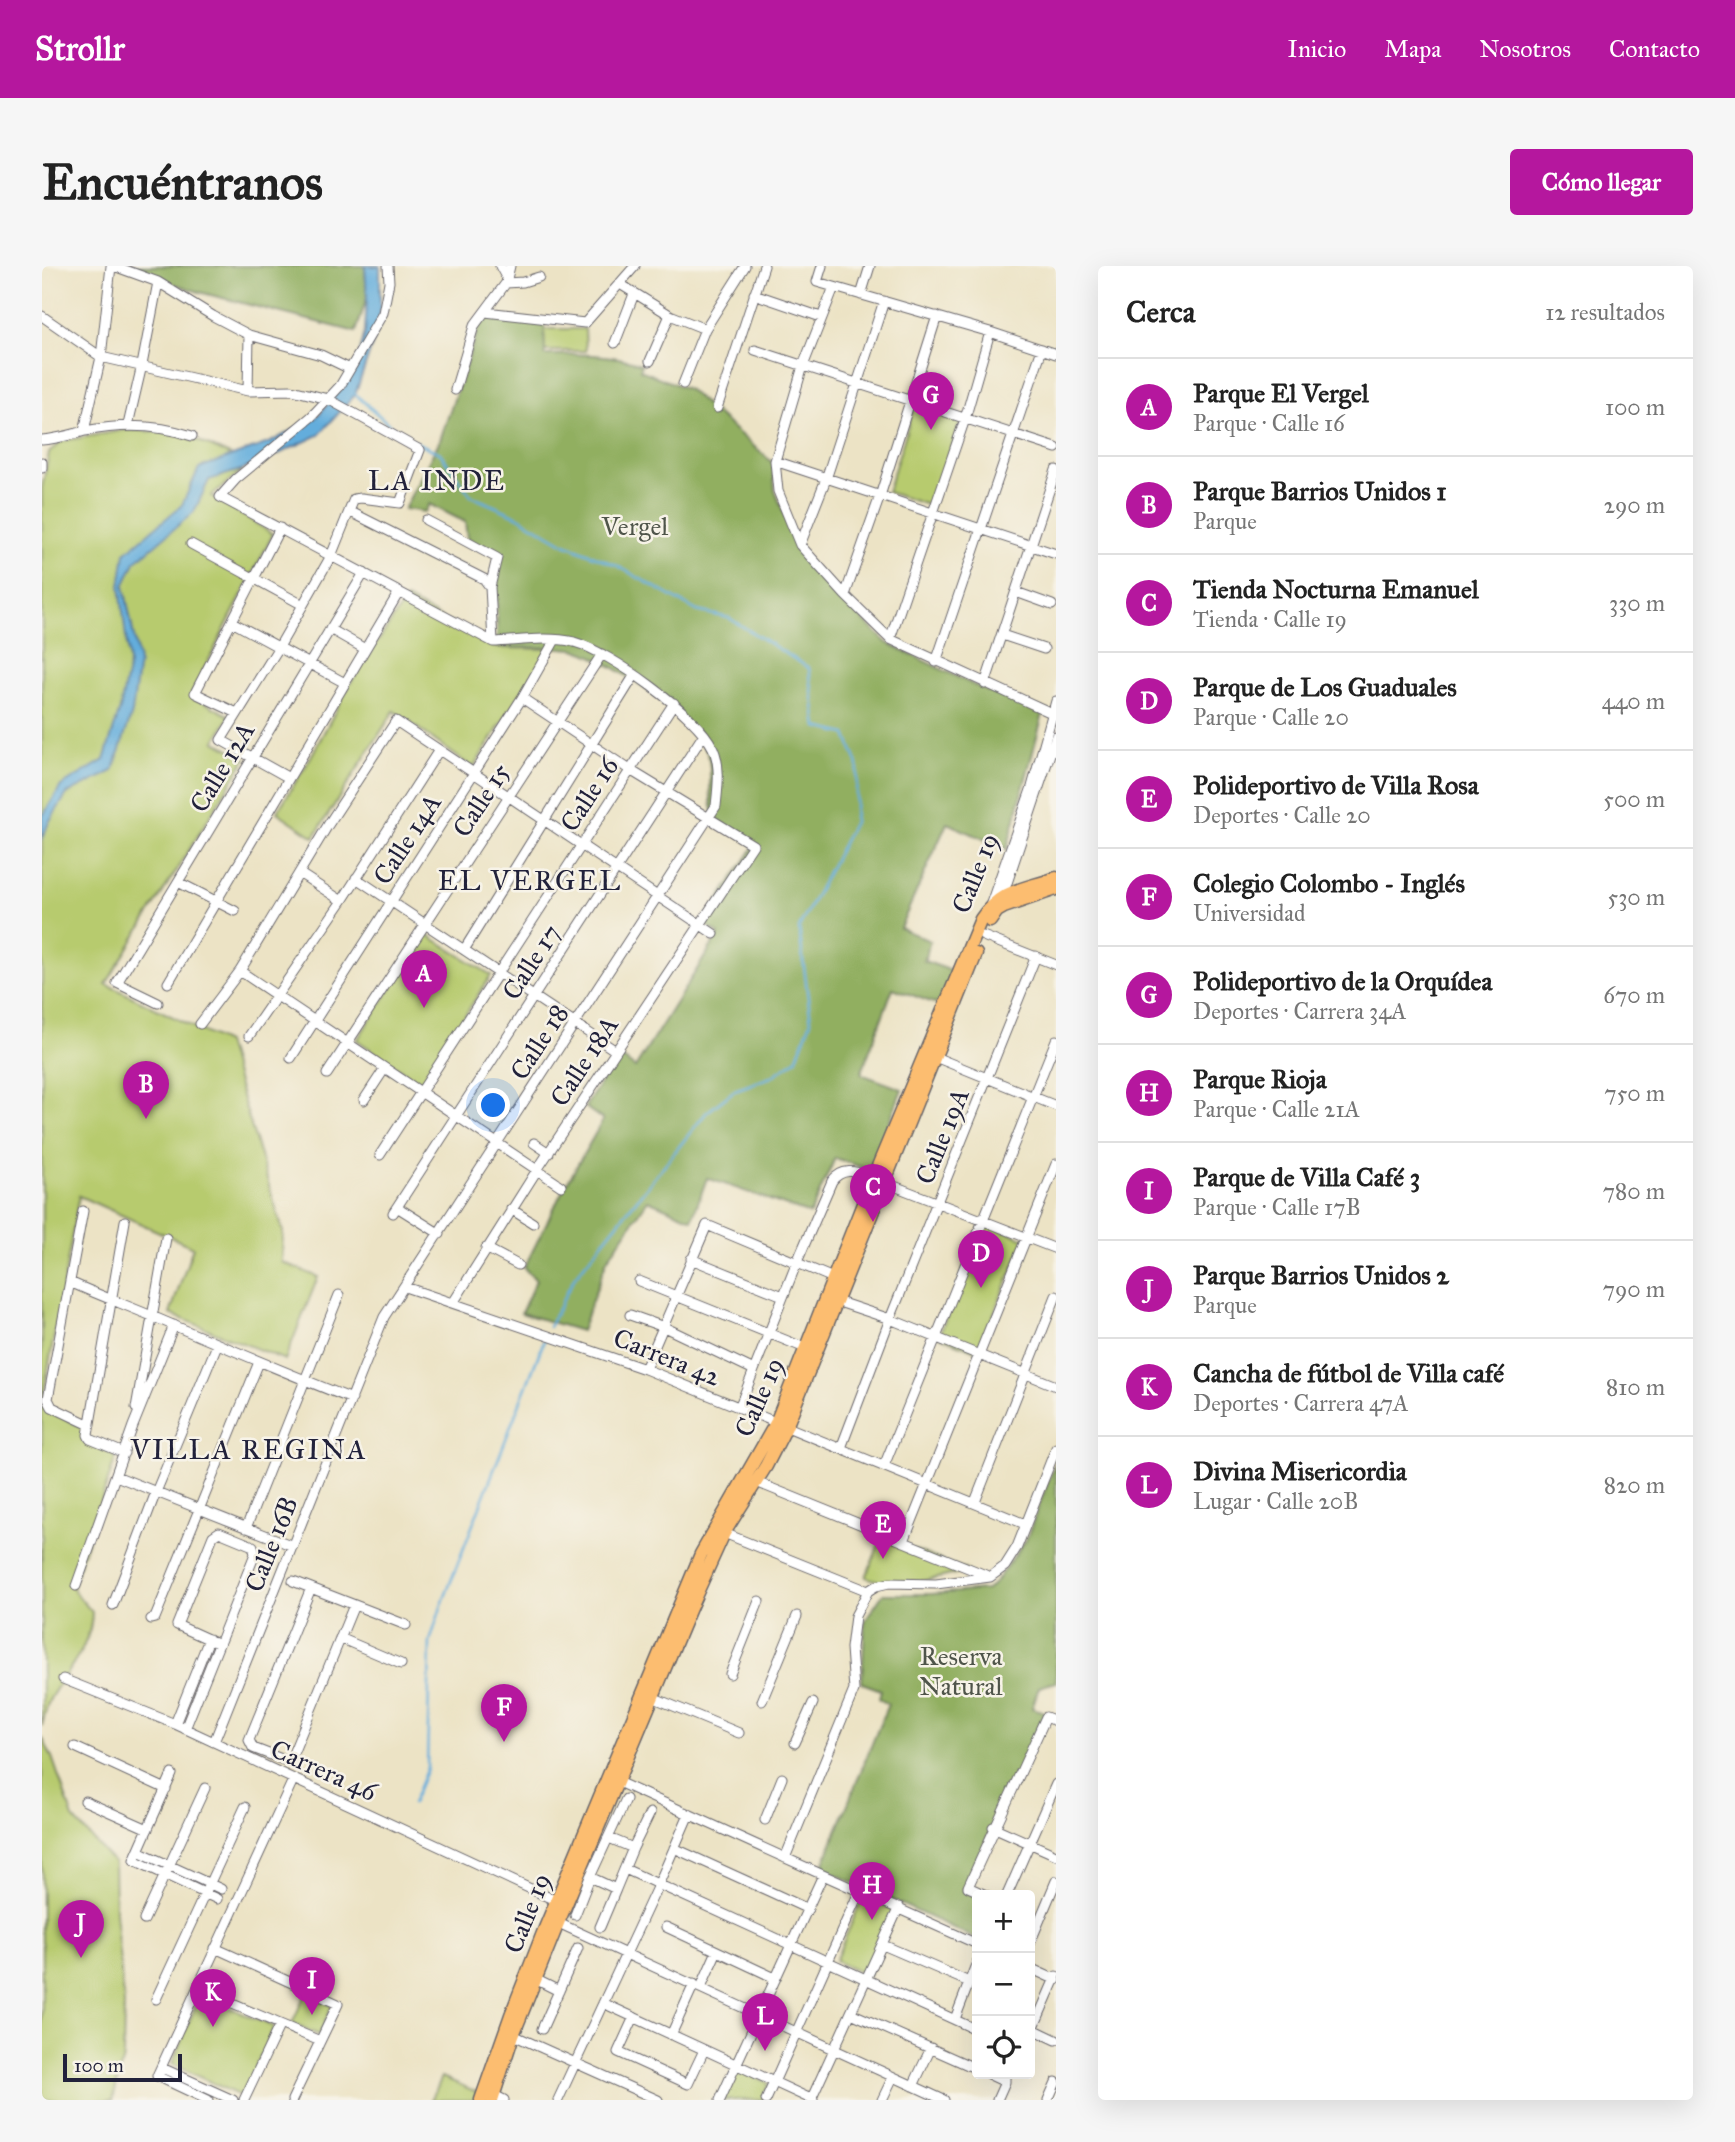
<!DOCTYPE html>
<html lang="es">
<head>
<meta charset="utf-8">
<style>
	:root { --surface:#fff; --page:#f6f6f6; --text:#222; --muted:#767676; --line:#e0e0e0; --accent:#b5179e }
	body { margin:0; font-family:"IM FELL Great Primer",serif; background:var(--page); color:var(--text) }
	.controls { position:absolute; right:21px; bottom:21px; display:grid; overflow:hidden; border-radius:7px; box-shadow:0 7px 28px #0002 }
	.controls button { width:63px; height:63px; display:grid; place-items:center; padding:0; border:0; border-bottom:2px solid var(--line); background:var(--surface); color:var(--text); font:35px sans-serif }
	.scale { position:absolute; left:21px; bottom:18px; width:119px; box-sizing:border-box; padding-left:7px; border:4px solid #22223b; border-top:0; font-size:19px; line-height:24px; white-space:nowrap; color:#22223b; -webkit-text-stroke:5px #f7f3e8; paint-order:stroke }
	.you { position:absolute; left:452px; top:840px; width:24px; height:24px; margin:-18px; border:5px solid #fff; border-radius:50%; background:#1a73e8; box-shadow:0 0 0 10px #1a73e833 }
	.badge { display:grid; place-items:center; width:46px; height:46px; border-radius:50%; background:var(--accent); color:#fff; font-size:23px; font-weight:700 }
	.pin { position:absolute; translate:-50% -58px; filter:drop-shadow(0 2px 4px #0008) }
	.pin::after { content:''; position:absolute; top:37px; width:24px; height:21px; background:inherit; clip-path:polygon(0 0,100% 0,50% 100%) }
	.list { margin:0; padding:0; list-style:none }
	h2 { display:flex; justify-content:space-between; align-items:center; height:91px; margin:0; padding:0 28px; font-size:30px }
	h2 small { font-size:23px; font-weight:400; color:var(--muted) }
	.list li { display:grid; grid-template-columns:46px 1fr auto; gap:21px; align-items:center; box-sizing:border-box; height:98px; padding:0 28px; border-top:2px solid var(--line) }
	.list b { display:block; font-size:26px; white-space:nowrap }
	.list p { margin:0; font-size:23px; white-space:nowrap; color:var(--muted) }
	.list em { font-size:23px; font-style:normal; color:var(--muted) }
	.icon { flex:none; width:38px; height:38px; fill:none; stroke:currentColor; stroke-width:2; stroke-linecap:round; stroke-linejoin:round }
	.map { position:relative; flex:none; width:1014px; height:1834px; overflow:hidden; border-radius:7px }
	header { display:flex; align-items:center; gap:42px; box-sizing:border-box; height:98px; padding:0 35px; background:var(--accent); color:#fff }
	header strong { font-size:33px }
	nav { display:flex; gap:38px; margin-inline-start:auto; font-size:24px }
	.intro { display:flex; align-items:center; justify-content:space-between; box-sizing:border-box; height:168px; padding:0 42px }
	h1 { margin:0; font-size:49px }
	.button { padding:18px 32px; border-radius:7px; background:var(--accent); color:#fff; font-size:24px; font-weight:700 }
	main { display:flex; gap:42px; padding:0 42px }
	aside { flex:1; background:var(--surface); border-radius:7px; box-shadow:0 7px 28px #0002 }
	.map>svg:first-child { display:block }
</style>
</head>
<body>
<header>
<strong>Strollr</strong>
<nav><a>Inicio</a><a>Mapa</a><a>Nosotros</a><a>Contacto</a></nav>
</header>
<div class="intro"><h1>Encuéntranos</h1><a class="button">Cómo llegar</a></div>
<main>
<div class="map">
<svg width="1014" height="1834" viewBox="0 0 1014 1834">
	<rect width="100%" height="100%" fill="#f7f3e8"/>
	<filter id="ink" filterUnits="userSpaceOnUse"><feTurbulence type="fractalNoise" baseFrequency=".0143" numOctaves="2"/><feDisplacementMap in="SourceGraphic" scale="14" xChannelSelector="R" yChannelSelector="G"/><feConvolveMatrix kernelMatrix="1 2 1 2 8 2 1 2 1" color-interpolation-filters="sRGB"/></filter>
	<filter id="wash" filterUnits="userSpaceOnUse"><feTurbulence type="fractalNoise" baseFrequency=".00686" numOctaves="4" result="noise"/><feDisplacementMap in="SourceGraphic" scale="28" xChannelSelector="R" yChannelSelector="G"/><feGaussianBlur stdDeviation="1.57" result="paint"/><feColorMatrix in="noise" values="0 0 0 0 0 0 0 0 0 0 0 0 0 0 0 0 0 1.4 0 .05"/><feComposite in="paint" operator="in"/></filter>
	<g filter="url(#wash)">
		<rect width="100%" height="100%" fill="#ece3c5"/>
		<!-- green -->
		<path fill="#b7cb6e" stroke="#6c7654" stroke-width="2" d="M502,63H543L544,85H502Z
			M873,139L919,154L889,240L845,226Z
			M83,164L139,167L208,198L169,230L231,268L149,429L188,450L173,475L204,492L64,718L184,777L241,966L240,996L276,1011L243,1094L128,1048L151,981L37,930L0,1137L3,1142L40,1161L42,1172L74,1191L31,1318L32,1325L50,1346C50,1381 24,1404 8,1433C4,1441 2,1451 0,1460V222L7,187L20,175Z
			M364,333L455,382L507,383L431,502L352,445L272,571L235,546L265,498L308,418Z
			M384,668L449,709L379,817L315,774Z
			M940,956L983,973L936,1086L897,1070Z
			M840,1271L924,1304C898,1314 850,1322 824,1311Z
			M0,1471L10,1491L31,1552L72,1597L73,1646L82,1738L81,1791L71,1834H0Z
			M821,1631L853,1644L826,1710L793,1695Z
			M263,1728L290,1740L277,1769L250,1758Z
			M158,1729L232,1761L200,1831L130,1798Z
			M693,1802L727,1817L720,1834H680Z
			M400,1811L435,1826L432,1834H389Z"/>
		<!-- forest -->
		<path fill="#91af61" stroke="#5a684e" stroke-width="2" d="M79,0H323L325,31L314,66L157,26Z
			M441,49L502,55L503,89C538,88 565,87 600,98L598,104L646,123L731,197L733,224L755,283L802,336L845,377L938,422L1001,448L965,583L905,557L858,662L888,675L882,695L911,705L897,739L851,722L819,808L860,823L828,904L793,892L768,948L665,912L650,953L606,934L565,994L539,1065L479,1047L494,1014L482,1002L520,926L561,854L543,841L576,789L593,802L677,668L661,657L713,579L673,552C671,545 669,538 669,531C667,517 670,503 666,489C655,453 570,395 535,384C518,380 475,382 455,382V317L459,291L425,273L423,256L387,238L383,246L362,243L398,174Z
			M1014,1195V1416L997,1421L990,1442L1003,1446L921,1624L935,1631V1673L780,1602L846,1438L837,1433L839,1424L820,1417L823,1355L841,1328H889L945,1324L953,1316L984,1274Z"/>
		<!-- water -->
		<path fill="#64addc" stroke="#43688c" stroke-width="2" d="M323,0H338V56L313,129L277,169L211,200L167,214L152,246L93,296L82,320L97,396L90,447L71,505L25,528L7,556L0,574V551L19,520L62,494L78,443L87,398L78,320L83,287L140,239L157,202L229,176L275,151L314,103L323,66L325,31Z"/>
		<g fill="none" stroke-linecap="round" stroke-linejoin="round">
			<!-- stream -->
			<path stroke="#64addc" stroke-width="2.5" d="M313,128L360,170
				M369,174L398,187L429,230L475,250L523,278L574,299L655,345L687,352L767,402L775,461L804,468L816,499L812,556L757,662L769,755L754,794L729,811L693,824L664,847L532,1012L507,1061
				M370,1538L385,1502L388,1376L399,1341L503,1072"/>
		</g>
	</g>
	<g filter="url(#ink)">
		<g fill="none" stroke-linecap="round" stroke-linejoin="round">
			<defs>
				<path id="minor" d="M72,0L116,16L171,50L207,69L279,89L308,103
					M346,0L347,16L341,47L298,120L269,151L194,213L178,231L451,376
					M458,0L465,13
					M780,0L775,16L948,66L1014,88
					M464,17L481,16L497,11
					M578,18L628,49L663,63
					M792,21L761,100L733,195L736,225L758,279L803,329L848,373L1014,449
					M712,28L779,51
					M819,29L828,0
					M443,46L543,57L593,0
					M0,50L59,91L206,125L250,124L286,133L378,184L358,237L319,232L312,233L289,290L237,381L179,474L247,512
					M573,77L592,28
					M713,84L1014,182
					M608,95L628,49
					M641,118L663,63L703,0
					M413,124L432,60L464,17L468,0
					M206,125L207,69
					M675,142L722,0
					M86,159L100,99L116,16
					M42,165L59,91L69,0
					M0,174C15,173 28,169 43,165C78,158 115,158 150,170
					M733,195L1014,288
					M0,196V202
					M307,245L442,313L448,321
					M384,254L455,292L448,321L451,376
					M149,278L261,339
					M758,279L784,213L842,35
					M974,326L1010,339
					M803,329L838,230L895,50
					M190,356L303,417
					M288,363L323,383
					M960,369L1002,383
					M848,373L923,153L948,66
					M894,396L1000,83
					M943,418L1014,204
					M195,447L153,427L238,262
					M257,607L300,635
					M314,612L574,785
					M136,616L193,645
					M961,629L1014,470
					M948,640L990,521L1014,435
					M941,670L1014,699
					M422,684L592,410
					M198,705L519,920
					M126,717L357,326
					M116,737L75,717L322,307
					M158,758L198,705L286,559L354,455L672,668
					M207,770L300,635L397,484
					M893,791L1014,840
					M249,792L480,432L513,374
					M285,808L560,388
					M322,834L343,802
					M492,877L507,887
					M338,889L632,437
					M842,916L1014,983
					M355,941L398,968
					M469,943L491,957
					M41,945L6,1133L10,1141L48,1159
					M351,947L662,468
					M444,982L476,999
					M649,993L741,1030
					M597,1015L763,1082
					M28,1016C56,1029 84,1039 112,1051C178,1079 244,1107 310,1133
					M363,1021L603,1103L983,1258
					M794,1035L848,1053L1014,1120
					M411,1037L495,904L711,579L588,504L480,432
					M588,1049L622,1061L712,1104
					M603,1103L665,959L791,1012
					M94,1142L124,972
					M697,1142L755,996L790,915C801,900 816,906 832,910
					M799,1182L848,1053L994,690
					M82,1187L48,1173L46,1169L83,955
					M842,1200L1014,774
					M74,1210L251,1280
					M714,1216L946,1310
					M933,1236L1014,1030
					M204,1262L297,1029
					M682,1267L826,1325
					M862,1275L1014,898
					M251,1315L364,1359
					M34,1320L91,1160L132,1059
					M269,1322L207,1474L211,1482L242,1494L250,1490L312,1339
					M71,1339L114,1226L175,1079
					M109,1353L113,1352L217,1096
					M298,1372L359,1398
					M688,1408L717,1335
					M21,1413L133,1458L519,1637
					M610,1431L697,1467
					M720,1435L755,1350
					M133,1458L167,1373
					M143,1463L213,1288L211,1280L177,1266L171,1270L135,1359L177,1378
					M172,1476L342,1051L674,540C676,521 679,500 671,482C655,448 568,386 532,376C506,370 477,375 451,376
					M753,1477L771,1437
					M33,1481L124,1523
					M130,1508L92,1594L175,1633
					M576,1516L781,1609L678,1834
					M43,1535L106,1563
					M723,1554L740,1512
					M951,1561L1014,1589
					M567,1572L591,1582L574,1623L548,1611L584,1533
					M591,1582L608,1547
					M632,1582L766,1643
					M96,1585L179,1623
					M743,1592L812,1424L809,1382L813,1350L826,1325L834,1320L847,1317L894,1318L948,1311L963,1300L975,1281L1014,1182
					M583,1603L935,1764
					M781,1609L935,1678
					M944,1629L926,1621L1004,1451L1014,1455
					M965,1629L1014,1518
					M533,1649L548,1611
					M102,1654L163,1522
					M512,1655L902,1834
					M558,1661L574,1623
					M624,1661L733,1712
					M988,1677L1014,1615
					M841,1679L927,1716
					M173,1682L296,1738L250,1834
					M988,1702L1014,1714
					M1014,1710L991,1763L1014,1774
					M493,1713L517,1725
					M659,1721L675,1685
					M155,1723L278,1775
					M114,1733L203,1541
					M561,1737L771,1834
					M809,1747L935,1803
					M592,1751L576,1786L646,1818L662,1784
					M913,1753L935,1696
					M500,1763L536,1682
					M471,1769L616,1834
					M629,1769L652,1718
					M120,1802L191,1834
					M946,1808L963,1816
					M871,1820L889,1782
					M452,1829L462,1834
					M166,1834L115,1810L251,1514
					M202,1834L238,1758
					M516,1834L617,1617L647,1548
					M724,1834L818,1624
					M769,1834L857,1641
					M840,1834L851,1811
					M955,1834L963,1816V1808
					M1006,1834L1014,1816"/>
				<path id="major" d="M948,655L955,645L962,641L1014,623
					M439,1834L469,1749L501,1667L659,1288L734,1157L832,910L939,653C960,622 982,624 1014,612
					M450,1834L471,1769L516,1657L648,1342L682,1267L724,1200L744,1161L934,688"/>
			</defs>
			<!-- minor casing -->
			<use href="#minor" stroke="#69666b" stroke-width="11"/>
			<!-- major casing -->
			<use href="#major" stroke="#69666b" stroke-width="15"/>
			<!-- minor -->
			<use href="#minor" stroke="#fff" stroke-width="9"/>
			<!-- major -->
			<use href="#major" stroke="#fcbd6f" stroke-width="12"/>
		</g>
	</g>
	<g text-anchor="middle" stroke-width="5" stroke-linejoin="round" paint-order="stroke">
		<!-- park labels -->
		<g font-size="26" fill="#4f554a" stroke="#f7f3e8">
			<text x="593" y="269">Vergel</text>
			<text x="919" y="1399">Reserva<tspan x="919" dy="30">Natural</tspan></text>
		</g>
		<!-- street labels -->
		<g font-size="26" fill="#22223b" stroke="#f7f3e8">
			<text transform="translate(180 501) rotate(-59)" y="9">Calle 12A</text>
			<text transform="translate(547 528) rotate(-57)" y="9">Calle 16</text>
			<text transform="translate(439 534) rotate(-57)" y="9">Calle 15</text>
			<text transform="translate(365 573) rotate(-57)" y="9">Calle 14A</text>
			<text transform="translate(933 607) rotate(-68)" y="9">Calle 19</text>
			<text transform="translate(489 696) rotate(-57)" y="9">Calle 17</text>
			<text transform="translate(497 776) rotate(-57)" y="9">Calle 18</text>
			<text transform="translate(542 795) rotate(-57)" y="9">Calle 18A</text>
			<text transform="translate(900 870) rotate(-68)" y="9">Calle 19A</text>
			<text transform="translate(625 1091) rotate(22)" y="9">Carrera 42</text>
			<text transform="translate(717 1131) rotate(-66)" y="9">Calle 19</text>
			<text transform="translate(229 1278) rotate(-68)" y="9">Calle 16B</text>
			<text transform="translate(282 1504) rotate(24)" y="9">Carrera 46</text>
			<text transform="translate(485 1647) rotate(-68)" y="9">Calle 19</text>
		</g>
		<!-- neighbourhood labels -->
		<g font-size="28" letter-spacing="2" fill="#22223b" stroke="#f7f3e8">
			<text x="395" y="224">LA INDE</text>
			<text x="488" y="624">EL VERGEL</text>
			<text x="207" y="1193">VILLA REGINA</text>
		</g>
	</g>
</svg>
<div class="controls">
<button>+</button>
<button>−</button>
<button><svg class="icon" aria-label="locate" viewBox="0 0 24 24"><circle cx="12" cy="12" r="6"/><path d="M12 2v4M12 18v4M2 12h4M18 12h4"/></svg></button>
</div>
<div class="scale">100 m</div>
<div class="you"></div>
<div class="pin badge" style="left:382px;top:742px">A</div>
<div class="pin badge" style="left:104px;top:853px">B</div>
<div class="pin badge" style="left:831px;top:956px">C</div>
<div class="pin badge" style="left:939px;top:1022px">D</div>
<div class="pin badge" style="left:841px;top:1293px">E</div>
<div class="pin badge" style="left:462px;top:1476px">F</div>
<div class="pin badge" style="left:889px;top:164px">G</div>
<div class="pin badge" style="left:830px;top:1654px">H</div>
<div class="pin badge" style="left:270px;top:1749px">I</div>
<div class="pin badge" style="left:39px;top:1692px">J</div>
<div class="pin badge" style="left:171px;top:1761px">K</div>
<div class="pin badge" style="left:723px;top:1785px">L</div>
</div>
<aside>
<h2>Cerca<small>12 resultados</small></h2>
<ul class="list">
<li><span class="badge">A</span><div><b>Parque El Vergel</b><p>Parque · Calle 16</p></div><em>100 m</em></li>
<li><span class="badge">B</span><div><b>Parque Barrios Unidos 1</b><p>Parque</p></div><em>290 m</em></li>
<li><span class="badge">C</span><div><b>Tienda Nocturna Emanuel</b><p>Tienda · Calle 19</p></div><em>330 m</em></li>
<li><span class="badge">D</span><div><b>Parque de Los Guaduales</b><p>Parque · Calle 20</p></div><em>440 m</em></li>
<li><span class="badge">E</span><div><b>Polideportivo de Villa Rosa</b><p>Deportes · Calle 20</p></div><em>500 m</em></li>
<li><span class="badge">F</span><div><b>Colegio Colombo - Inglés</b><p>Universidad</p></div><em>530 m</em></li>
<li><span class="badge">G</span><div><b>Polideportivo de la Orquídea</b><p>Deportes · Carrera 34A</p></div><em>670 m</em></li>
<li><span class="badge">H</span><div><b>Parque Rioja</b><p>Parque · Calle 21A</p></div><em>750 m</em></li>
<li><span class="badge">I</span><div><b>Parque de Villa Café 3</b><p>Parque · Calle 17B</p></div><em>780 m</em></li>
<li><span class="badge">J</span><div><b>Parque Barrios Unidos 2</b><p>Parque</p></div><em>790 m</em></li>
<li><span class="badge">K</span><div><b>Cancha de fútbol de Villa café</b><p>Deportes · Carrera 47A</p></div><em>810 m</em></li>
<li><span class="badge">L</span><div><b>Divina Misericordia</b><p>Lugar · Calle 20B</p></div><em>820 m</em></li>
</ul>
</aside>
</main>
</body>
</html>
